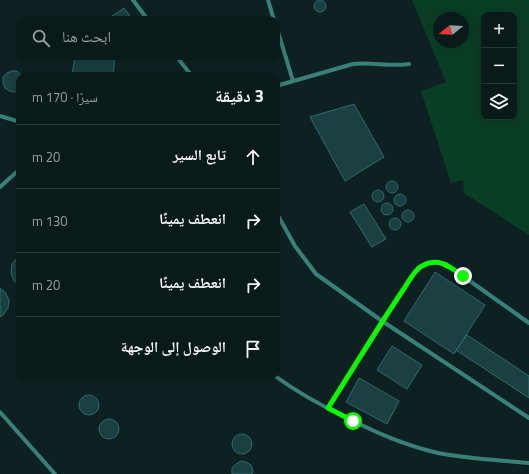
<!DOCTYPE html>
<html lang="ar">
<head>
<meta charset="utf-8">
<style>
	:root { --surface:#0a191a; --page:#132223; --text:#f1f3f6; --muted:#99a0a2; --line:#2a3839 }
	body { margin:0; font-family:"Titillium Web","Noto Naskh Arabic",sans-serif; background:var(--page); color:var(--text); direction:rtl }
	.controls { position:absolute; right:12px; top:12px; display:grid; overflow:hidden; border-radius:8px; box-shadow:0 2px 10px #0003 }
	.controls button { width:36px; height:36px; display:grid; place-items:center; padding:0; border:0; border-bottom:1px solid var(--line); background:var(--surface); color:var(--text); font:20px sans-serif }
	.compass { position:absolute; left:433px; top:12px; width:36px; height:36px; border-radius:50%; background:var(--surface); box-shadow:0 2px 10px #0003; rotate:252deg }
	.stop { position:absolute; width:12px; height:12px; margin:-9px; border:3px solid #0df604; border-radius:50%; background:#fff }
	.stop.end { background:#0df604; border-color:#fff; box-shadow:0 1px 4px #0008 }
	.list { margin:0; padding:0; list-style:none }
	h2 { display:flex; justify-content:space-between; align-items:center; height:52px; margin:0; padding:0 16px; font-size:17px }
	h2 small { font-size:13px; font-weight:400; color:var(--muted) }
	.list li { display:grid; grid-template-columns:26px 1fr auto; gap:12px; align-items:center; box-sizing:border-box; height:64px; padding:0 16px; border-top:1px solid var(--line) }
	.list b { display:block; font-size:15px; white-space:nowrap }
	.list em { font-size:13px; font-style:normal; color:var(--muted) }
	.icon { flex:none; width:22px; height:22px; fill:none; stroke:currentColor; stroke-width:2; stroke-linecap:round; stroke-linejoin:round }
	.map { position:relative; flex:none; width:529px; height:474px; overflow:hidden; direction:ltr }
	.search { position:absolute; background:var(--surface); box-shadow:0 2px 10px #0003; left:16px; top:16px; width:264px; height:44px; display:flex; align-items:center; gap:10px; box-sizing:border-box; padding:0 14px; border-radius:12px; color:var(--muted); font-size:15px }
	.panel { position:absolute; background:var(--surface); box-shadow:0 2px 10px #0003; left:16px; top:72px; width:264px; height:308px; border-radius:12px; direction:rtl }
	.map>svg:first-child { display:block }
</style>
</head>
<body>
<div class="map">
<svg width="529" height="474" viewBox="0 0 529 474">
	<rect width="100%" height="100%" fill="#0e2122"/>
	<!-- water -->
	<path fill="#0a3e24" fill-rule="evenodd" d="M412,0H529V235L464,193L463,180L451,183L421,91L446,82ZM484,15H514V117H484ZM439,18H463V42H439Z"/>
	<!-- building -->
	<path fill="#1a4042" stroke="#2c6a6e" d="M314 6a6 6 0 1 1 12 0a6 6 0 1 1-12 0Z
		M124,8L133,20H115L112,16Z
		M75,56L115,57L113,76H84L72,74Z
		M12,71H17L22,76H20V89L15,92L9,91L5,88L3,83V77L7,73Z
		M354,104L384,157L345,181L310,117Z
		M386 187a6 6 0 1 1 12 0a6 6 0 1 1-12 0Z
		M372 196a6 6 0 1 1 12 0a6 6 0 1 1-12 0Z
		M394 200a6 6 0 1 1 12 0a6 6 0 1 1-12 0Z
		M381 209a6 6 0 1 1 12 0a6 6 0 1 1-12 0Z
		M364,204L386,239L372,247L350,212Z
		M402 216a6 6 0 1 1 12 0a6 6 0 1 1-12 0Z
		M389 224a6 6 0 1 1 12 0a6 6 0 1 1-12 0Z
		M20,256V285L14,281L11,273L12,264L17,258Z
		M435,272L485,305L454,354L404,321Z
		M0,288L5,292L9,300L8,308L3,315L0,317Z
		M467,335L529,376V398L456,350Z
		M392,346L422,365L407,389L377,370Z
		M359,378L399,401L387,424L346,402Z
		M79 405a10 10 0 1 1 20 0a10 10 0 1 1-20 0Z
		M99 429a10 10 0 1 1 20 0a10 10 0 1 1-20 0Z
		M232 444a10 10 0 1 1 20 0a10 10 0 1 1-20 0Z
		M241,461L246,462L251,465L253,470L252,474H232V468L236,464Z"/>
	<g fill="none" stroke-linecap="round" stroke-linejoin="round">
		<!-- service -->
		<path stroke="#398079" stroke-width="4" d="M133,0L148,20
			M268,0L274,20
			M276,25L293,81
			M176,56L192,76
			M276,86L353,64C372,62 390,67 409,64
			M0,116L20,122
			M0,187L20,169
			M276,212L295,246L316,274L382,321L529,418
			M275,376C297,392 322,406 347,418C377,433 404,445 438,453C468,459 499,460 529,463
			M328,408L382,321L418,268C427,262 436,261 446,264L529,323
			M0,412L55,474"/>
	</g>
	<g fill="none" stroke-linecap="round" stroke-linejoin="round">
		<!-- route -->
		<path stroke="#0df604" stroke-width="5" d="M353,421L328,408C353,369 377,329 403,290C408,283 414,270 422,266C438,257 449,266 463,276"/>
	</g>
</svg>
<div class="controls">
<button>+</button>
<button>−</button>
<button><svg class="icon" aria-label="layers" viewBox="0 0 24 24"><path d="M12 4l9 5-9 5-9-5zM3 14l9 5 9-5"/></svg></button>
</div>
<svg class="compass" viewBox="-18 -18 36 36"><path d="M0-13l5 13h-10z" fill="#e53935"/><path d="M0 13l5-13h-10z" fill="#99a0a2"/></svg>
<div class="stop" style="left:353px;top:421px"></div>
<div class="stop end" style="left:463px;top:276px"></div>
<div class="search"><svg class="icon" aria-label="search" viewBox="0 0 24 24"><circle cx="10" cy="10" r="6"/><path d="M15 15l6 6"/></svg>ابحث هنا</div>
<section class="panel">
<h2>3 دقيقة<small>سيرًا · 170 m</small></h2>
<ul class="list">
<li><svg class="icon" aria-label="ahead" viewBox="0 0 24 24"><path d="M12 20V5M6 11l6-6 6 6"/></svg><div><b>تابع السير</b></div><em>20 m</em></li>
<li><svg class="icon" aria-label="right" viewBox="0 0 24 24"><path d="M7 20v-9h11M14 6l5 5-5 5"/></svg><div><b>انعطف يمينًا</b></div><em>130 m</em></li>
<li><svg class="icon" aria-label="right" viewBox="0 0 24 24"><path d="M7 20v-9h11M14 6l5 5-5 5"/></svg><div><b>انعطف يمينًا</b></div><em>20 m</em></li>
<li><svg class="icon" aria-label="arrive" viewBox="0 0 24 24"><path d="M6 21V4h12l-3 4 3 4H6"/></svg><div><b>الوصول إلى الوجهة</b></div></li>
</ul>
</section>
</div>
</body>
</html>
